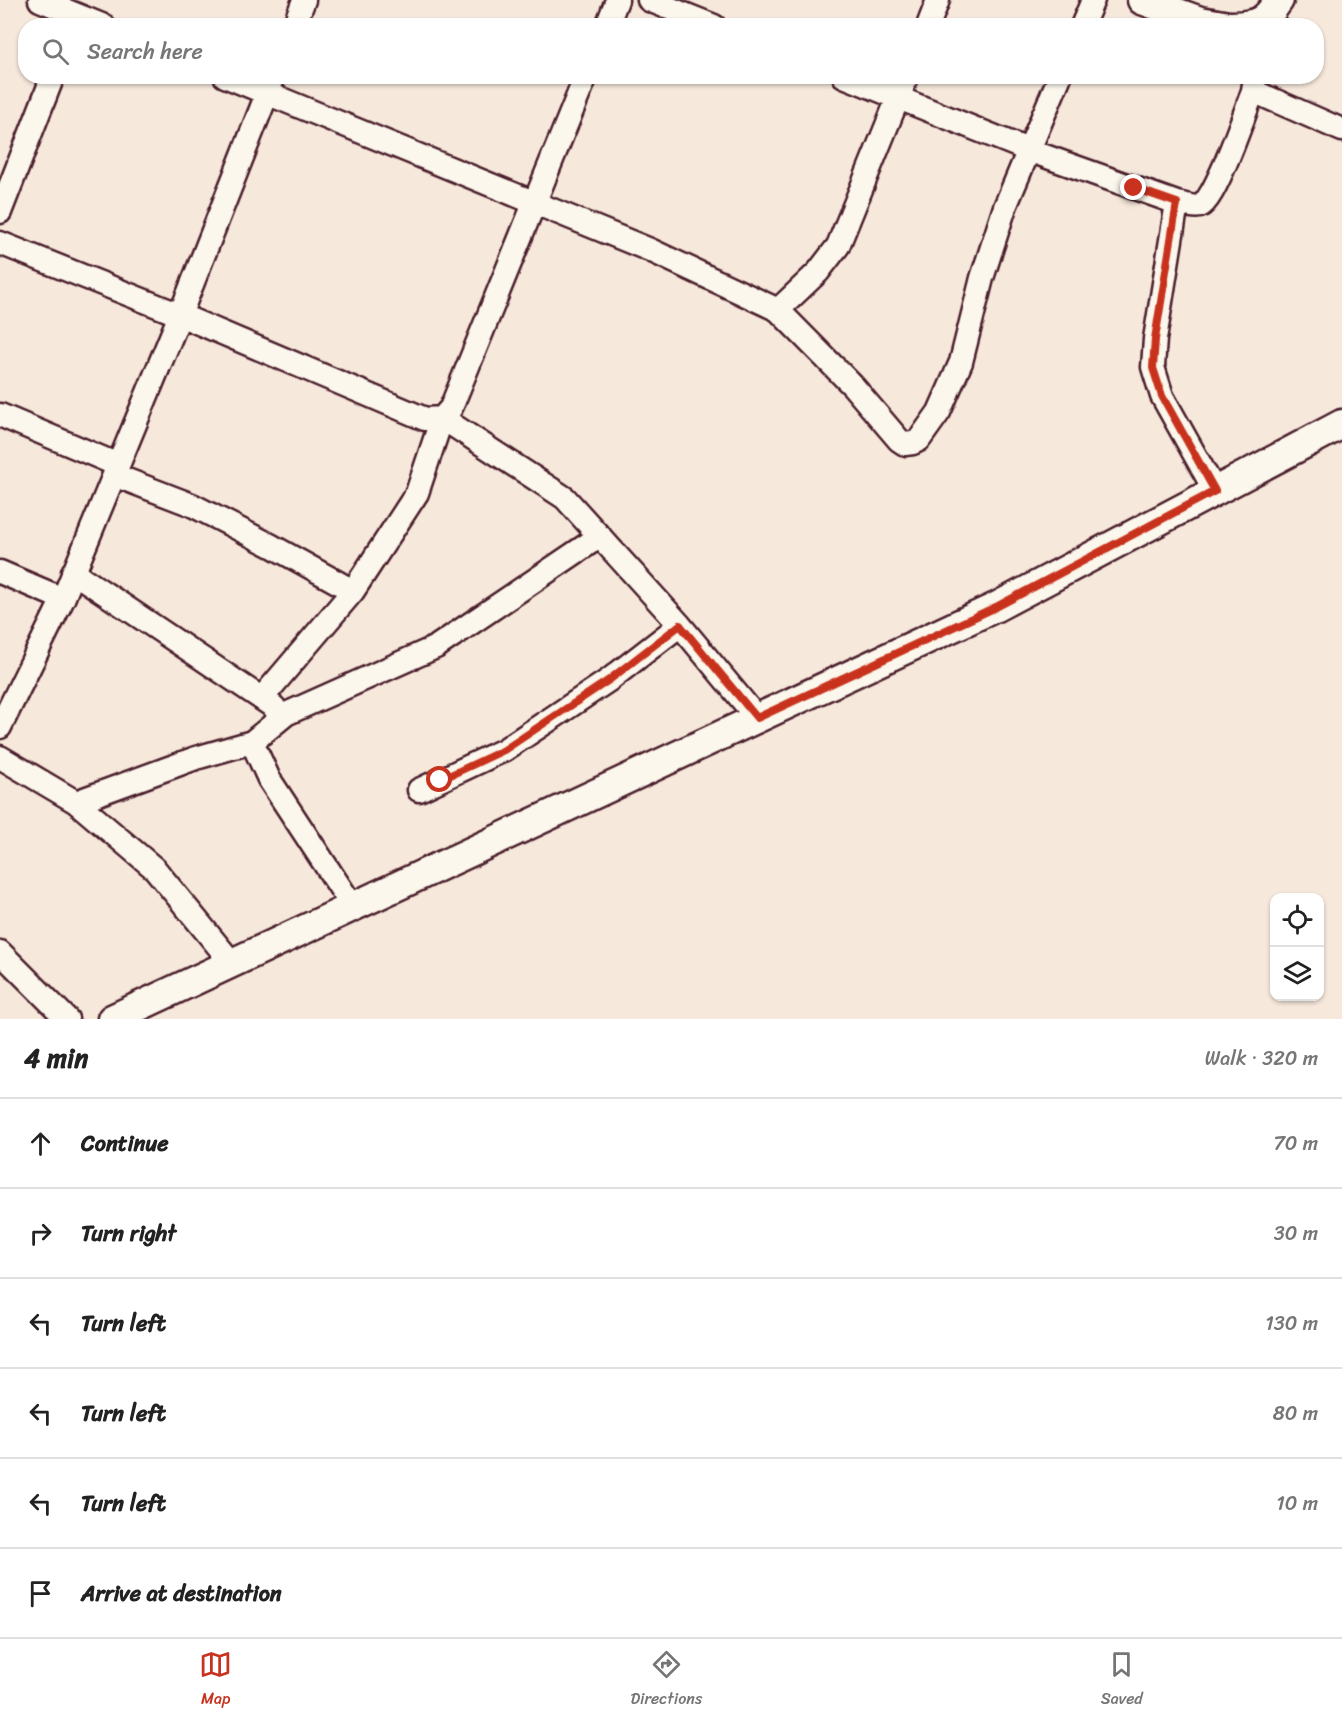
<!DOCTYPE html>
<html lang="en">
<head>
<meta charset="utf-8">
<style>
	:root { --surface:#fff; --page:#f2f2f2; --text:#222; --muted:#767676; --line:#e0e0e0; --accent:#c8321e }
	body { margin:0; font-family:Sriracha,sans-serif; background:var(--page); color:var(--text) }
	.controls { position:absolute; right:18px; bottom:18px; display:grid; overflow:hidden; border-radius:12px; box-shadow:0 2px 4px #0004 }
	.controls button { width:54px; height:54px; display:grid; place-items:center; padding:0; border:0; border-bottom:2px solid var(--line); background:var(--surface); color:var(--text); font:30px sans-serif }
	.stop { position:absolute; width:18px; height:18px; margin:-14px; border:4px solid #c8321e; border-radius:50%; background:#fff }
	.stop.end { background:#c8321e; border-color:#fff; box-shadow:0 2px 6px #0008 }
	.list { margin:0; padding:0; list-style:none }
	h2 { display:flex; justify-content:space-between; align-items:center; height:78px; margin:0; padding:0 24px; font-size:26px }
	h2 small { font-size:20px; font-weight:400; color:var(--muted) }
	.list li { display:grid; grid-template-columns:39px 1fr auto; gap:18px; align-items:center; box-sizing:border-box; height:90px; padding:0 24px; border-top:2px solid var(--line) }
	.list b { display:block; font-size:22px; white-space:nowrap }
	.list em { font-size:20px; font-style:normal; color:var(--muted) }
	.icon { flex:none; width:33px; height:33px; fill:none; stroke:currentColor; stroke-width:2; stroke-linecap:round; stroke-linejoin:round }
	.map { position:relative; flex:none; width:1342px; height:1019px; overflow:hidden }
	.search { position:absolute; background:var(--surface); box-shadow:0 2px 4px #0004; left:18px; right:18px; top:18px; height:66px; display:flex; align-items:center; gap:15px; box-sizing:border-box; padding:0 21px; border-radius:24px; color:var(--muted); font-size:22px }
	.sheet { height:618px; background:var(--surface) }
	nav { display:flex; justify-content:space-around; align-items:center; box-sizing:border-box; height:84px; border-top:2px solid var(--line); background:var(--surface); font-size:16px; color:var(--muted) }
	nav a { display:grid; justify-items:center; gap:3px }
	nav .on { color:var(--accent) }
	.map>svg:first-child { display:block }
</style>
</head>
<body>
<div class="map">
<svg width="1342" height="1019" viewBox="0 0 1342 1019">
	<rect width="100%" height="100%" fill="#f6e8db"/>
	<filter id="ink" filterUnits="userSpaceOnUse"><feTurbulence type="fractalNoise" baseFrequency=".0167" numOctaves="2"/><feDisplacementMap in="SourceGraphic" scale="12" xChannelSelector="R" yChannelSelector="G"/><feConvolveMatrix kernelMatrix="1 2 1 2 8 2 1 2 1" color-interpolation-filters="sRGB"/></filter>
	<g filter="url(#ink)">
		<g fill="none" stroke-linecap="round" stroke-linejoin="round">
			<defs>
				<path id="minor" d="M40,0L104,26
					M649,0L714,26
					M294,26L304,0
					M607,26L617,0
					M928,26L938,0
					M1082,26L1093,0
					M225,76L650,250L778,310L853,386L899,440L905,444L913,443L919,440L939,412L961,362L982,278L1005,207L1060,76
					M844,76L1028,150L1177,203C1183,204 1194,208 1200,206C1215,201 1246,110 1253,91L1255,76
					M1253,91L1342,130
					M1177,203L1155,339L1153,367L1162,396L1215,491
					M0,212L53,76
					M0,243L180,315L425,419L442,418L565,498L680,625L757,718
					M778,310L818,272L838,246L907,76
					M0,415L118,465
					M114,475L192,505L272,546L353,591
					M0,572L63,599
					M73,572L274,707
					M262,698L353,591L417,493L442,418L451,408L586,76
					M0,727L63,599L180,315L274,76
					M0,757L76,802L155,869L232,963
					M419,790L504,750L609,680L680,625
					M76,802L196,758L252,742
					M353,907L269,779L252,742L286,714L436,647L600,536
					M0,952L67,1019"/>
				<path id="tertiary" d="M1142,0L1200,21L1229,26
					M1232,26C1258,25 1264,23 1279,0
					M112,1019L996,607L1342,424"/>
			</defs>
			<!-- minor casing -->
			<use href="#minor" stroke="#4a1f2b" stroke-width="27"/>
			<!-- tertiary casing -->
			<use href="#tertiary" stroke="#4a1f2b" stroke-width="33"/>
			<!-- minor -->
			<use href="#minor" stroke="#fbf7ec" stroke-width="22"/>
			<!-- tertiary -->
			<use href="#tertiary" stroke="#fbf7ec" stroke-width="28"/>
		</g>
	</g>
	<g fill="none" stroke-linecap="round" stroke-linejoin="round" filter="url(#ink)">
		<!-- route -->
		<path stroke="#c8321e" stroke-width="8" d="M440,780L504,750L609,680L680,625L757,718L996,607L1215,491L1162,396L1153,368L1155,339L1177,203L1134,188"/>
	</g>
</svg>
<div class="controls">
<button><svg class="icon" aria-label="locate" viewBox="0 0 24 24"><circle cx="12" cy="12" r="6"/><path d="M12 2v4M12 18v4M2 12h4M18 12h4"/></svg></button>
<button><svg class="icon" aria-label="layers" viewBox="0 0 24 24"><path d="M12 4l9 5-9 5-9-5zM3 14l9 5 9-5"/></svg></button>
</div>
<div class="stop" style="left:440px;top:780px"></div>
<div class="stop end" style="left:1134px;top:188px"></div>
<div class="search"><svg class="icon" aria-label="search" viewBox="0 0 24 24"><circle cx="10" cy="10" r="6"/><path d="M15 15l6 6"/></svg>Search here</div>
</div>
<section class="sheet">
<h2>4 min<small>Walk · 320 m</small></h2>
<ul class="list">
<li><svg class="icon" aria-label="ahead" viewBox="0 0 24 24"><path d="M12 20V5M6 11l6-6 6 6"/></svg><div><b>Continue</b></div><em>70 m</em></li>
<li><svg class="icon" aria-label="right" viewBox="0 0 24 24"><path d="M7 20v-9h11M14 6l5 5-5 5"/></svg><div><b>Turn right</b></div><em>30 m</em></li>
<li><svg class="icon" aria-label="left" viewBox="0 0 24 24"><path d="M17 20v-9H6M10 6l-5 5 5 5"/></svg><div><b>Turn left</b></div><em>130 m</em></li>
<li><svg class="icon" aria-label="left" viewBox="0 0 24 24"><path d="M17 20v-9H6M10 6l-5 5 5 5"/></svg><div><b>Turn left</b></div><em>80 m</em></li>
<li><svg class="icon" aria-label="left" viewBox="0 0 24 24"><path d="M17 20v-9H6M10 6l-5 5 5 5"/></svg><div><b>Turn left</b></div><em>10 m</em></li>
<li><svg class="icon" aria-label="arrive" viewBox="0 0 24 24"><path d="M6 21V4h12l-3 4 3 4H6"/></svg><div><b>Arrive at destination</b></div></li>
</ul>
</section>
<nav>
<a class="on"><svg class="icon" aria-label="map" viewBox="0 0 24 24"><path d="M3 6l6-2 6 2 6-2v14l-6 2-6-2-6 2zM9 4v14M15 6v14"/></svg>Map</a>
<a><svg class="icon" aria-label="directions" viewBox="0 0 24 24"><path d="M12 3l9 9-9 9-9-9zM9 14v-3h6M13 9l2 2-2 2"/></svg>Directions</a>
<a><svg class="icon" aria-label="saved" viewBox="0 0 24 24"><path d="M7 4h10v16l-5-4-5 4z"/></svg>Saved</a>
</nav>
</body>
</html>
